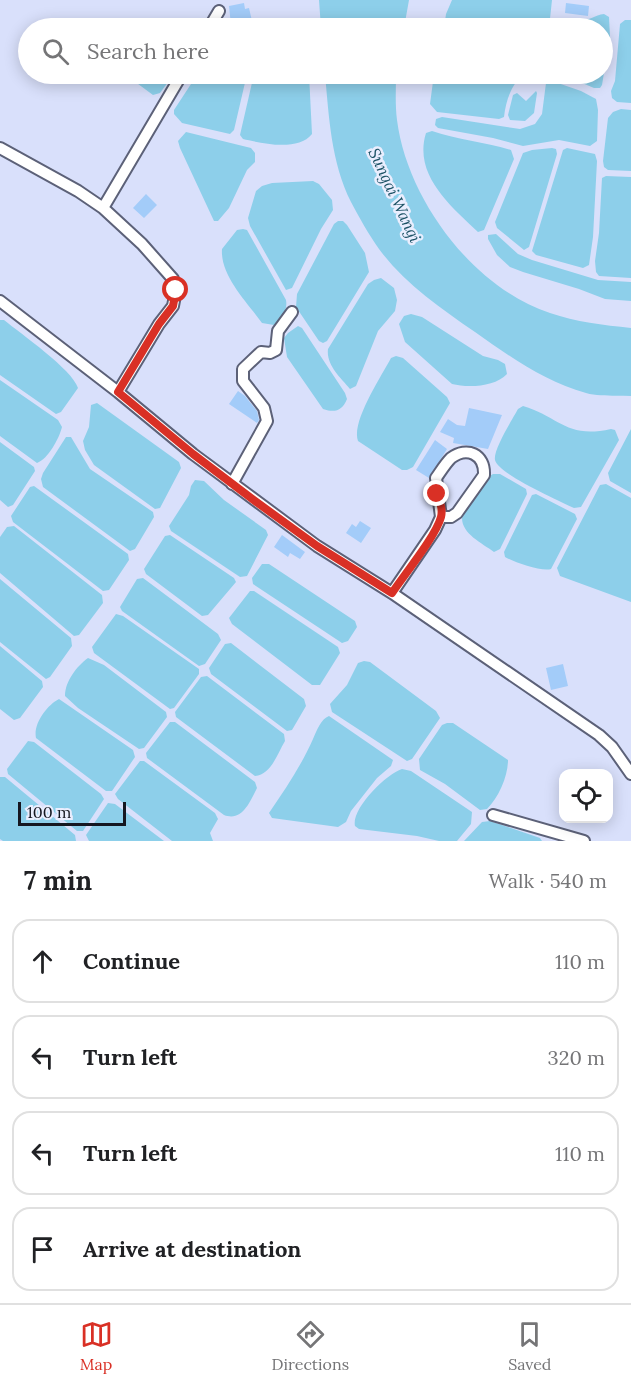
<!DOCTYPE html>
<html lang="en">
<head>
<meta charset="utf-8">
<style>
	:root { --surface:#fff; --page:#f6f6f6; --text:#202124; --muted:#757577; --line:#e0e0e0; --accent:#d93025 }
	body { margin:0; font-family:Lora,serif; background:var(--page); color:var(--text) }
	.controls { position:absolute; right:18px; bottom:18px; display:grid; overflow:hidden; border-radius:12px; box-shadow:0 3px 15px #0003 }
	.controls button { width:54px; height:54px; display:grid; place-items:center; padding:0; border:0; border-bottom:2px solid var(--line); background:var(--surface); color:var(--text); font:30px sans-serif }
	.scale { position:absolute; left:18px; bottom:15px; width:108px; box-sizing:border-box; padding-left:6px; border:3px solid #151721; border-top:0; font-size:16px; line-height:21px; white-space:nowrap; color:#151721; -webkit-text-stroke:4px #eaeefe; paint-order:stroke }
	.stop { position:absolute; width:18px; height:18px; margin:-14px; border:4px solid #d93025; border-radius:50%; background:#fff }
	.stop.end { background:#d93025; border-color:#fff; box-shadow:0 2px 6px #0008 }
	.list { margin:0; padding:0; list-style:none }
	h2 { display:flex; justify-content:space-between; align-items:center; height:78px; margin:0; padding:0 24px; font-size:26px }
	h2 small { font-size:20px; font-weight:400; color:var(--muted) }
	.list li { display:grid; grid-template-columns:39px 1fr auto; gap:18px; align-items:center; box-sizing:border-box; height:84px; margin:0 12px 12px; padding:0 12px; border:2px solid var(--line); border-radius:18px }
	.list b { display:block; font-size:22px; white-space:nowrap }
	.list em { font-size:20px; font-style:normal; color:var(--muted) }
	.icon { flex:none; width:33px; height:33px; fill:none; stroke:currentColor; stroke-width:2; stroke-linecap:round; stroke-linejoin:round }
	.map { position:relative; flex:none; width:631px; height:841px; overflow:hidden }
	.search { position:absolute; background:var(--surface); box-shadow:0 3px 15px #0003; left:18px; right:18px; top:18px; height:66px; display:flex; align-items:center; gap:15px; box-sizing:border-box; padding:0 21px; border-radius:33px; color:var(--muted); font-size:22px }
	.sheet { height:462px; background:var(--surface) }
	nav { display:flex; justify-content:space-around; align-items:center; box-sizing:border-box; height:84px; border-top:2px solid var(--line); background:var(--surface); font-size:16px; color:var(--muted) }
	nav a { display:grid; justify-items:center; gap:3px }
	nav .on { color:var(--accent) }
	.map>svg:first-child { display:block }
</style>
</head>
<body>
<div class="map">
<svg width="631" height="841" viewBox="0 0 631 841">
	<rect width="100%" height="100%" fill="#d9e0fb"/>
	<!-- water -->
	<path fill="#8dcfea" d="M319,0H409L404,28H321Z
		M452,0H552L549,28H444L446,14Z
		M604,14L609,17L610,37L602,85L600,88H594L561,74H602V28H555L556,25C563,16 570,22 580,21C588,21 595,15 604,14Z
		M625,20H631V103L617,102L612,98L611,91L615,81L620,24Z
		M129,74H174L160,93L153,95L130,78Z
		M202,74H247L234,130L230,134L182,123L174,114V110L191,84Z
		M254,74H309L312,134C298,152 261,143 243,139L240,135Z
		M325,74H396C396,89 395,104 397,120C407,199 473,288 550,313C576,322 603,325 631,328V396C617,395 600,397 586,393C545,382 509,356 475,332C440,308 404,283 379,249C369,235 359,217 351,202C331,162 329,117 325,74Z
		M434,74H523C511,86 506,100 504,117L499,119L437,112L430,104Z
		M552,81L581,91L596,99L598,110L597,141L590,146L559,140L523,146L493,138L438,128L435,125L436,119L442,117L520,129L535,124L542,114L546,83Z
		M536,91L537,93L534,113L525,121L510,120L508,115L513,95L517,93L526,101Z
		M621,109L631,110V171L608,170L604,167L603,161L608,118L613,112Z
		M432,131C458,140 485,142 511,150L514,159L484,230L478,232C451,206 413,175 426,133Z
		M186,132L251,148L255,153V162L247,170L229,208L218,221H214L180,148L178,141Z
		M552,148L556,149L557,154L529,247L524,250L497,228L495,222L523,153L532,150Z
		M567,148L595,154L597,161L593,237L589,265L583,268L536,255L532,251L563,150Z
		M606,176L631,177V278L599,276L596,272L595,261L599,233L602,178Z
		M313,181L319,184L332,200L333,210L321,229L292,288L286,290L250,226L248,218L256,191L262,186L272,183Z
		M338,221H343L347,225L365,253L369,272L327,341L323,343L319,341L296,307L297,294L334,224Z
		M243,229L247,230L286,300C288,311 281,317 274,325L262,323C248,303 220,276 222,249L237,230Z
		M496,234L518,254L532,260L598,280L631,282V301L605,299L579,289L523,272L510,267L497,255L488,239V235Z
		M381,278L394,288L397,300L395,311L378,331L356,386L350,389C340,377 326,365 328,349L368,284L374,280Z
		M411,314L422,317L483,356L498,360L505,364L507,374C495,387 468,388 452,384L405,342L399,324L404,316Z
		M0,320H4C21,334 72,369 78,388L61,412L56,414L0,375Z
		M298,326L302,328L345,393L347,399C342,411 335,413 323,409L287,357L284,338L288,333Z
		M396,356L403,358L447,397L450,403L413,467L407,470H402L358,441C351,422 381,377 391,358Z
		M0,380L58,420L62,427C59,439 48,459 37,463L0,436Z
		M97,403L179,462L181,468L160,508L155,509L94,465L85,450L83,441L89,427L91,405Z
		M523,406C560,417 566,439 611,429L615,430L619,440L581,507L574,508C560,501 498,474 495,460C493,450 512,420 518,409Z
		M631,429V493L610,481L608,473Z
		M66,437H71L90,469L153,512L154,517L135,549L130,551L43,487L41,479L43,473Z
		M0,442L34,467L35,471L13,505L8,507L0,500Z
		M493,474H500L526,489L527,494L500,549L494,552C482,543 462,534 462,518L488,477Z
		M195,480L204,481L224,500L266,530L268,535L247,576L240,577L171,531L169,526L189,495L191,486Z
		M606,484L631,498V602L560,576L557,568L600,485Z
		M34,486L128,554L129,560L109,590L103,591L13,522L11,516L30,487Z
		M536,494L575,514L577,519L551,569C542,572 514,562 505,557L504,552L532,495Z
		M14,526L102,595L103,603L79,635L74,636L0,573V537L7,527Z
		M170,535L234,578L236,582L208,615L202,616L146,574L144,569L165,536Z
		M262,564H269L355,621L357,627L348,641L342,643L253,584L252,578Z
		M143,578L218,634L221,640L205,664L199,666L122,611L120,607L137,579Z
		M0,579L71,638L72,646L50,677L46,679L0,642Z
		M250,591H254L338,647L340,653L320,685H312L232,624L229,618Z
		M116,614L123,616L199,669V674L174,708L170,709L94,653L92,647Z
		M231,643L304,699L306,706L292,730L287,731L211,674L209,668L225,644Z
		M0,646L42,681L43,687L20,718L14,720L0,709Z
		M88,658L104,665L166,712L167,717L144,748L139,749L78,708L65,696C65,681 77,666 88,658Z
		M364,661L370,662L436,711L440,718L412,759L407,761L332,712L330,704L347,685L358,663Z
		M207,676L284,734L285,741C277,754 272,774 255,776L176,717L175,712L201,677Z
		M59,699L133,750L135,757L112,791H106L36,738C33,724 47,705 59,699Z
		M329,716L393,760L391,766L377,778L351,811L346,822L338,827L272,818L269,813C286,788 301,766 313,739C317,730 321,719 329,716Z
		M170,722H175L255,782L257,788C250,802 242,822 224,815L147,758L146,753Z
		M447,723H453L508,760C508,776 499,797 487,809L480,810L445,784L420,770L419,759L442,725Z
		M28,741L34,742L101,794L104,799L83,831H77L8,774L7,769Z
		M140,761H144L215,813L218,819L210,833L213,841H172L118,799L115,794Z
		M402,769L411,771L472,812L471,824L457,841H439L417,836L359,829L355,826C351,809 386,774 402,769Z
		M0,777H5L75,835L76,841H3L0,839Z
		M108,803L115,804L164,841H89L86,835Z
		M490,821L540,838L542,841H464L482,822Z"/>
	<!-- building -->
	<path fill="#a3ccf9" d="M244,3L245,9L249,8L252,21L231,25L229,6Z
		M566,3L589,6L588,16L565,13Z
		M146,194L157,205L144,218L133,208Z
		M238,391L245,396L257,411L259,420L257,423L229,404Z
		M469,408L502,415L488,449L453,443L454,438L440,432L448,419L457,425L465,426Z
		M435,440L447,449L429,478L416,470Z
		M360,521L371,528L361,543L346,533L352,524L356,527Z
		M282,535L305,552L300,559L290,553L288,557L274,547Z
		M563,664L568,686L551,690L546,668Z"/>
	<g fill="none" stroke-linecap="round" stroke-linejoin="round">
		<defs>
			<path id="minor" d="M209,28L219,11
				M0,148L78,191L103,208L142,244L173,279L176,290L173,306L159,324L118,392
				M103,208L182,74
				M0,301L118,392L193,454L317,546L392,593L599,735L612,747L631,774
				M232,484L267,421L264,408L243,381V369L261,352L270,353L276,350L278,331L292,312
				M392,593L435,530L441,517L436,478C441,471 445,464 451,458C467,446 485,454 484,475L457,513L451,517H441
				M493,815L584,841"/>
		</defs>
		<!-- minor casing -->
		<use href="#minor" stroke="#5c6178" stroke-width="14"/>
		<!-- minor -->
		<use href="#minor" stroke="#fff" stroke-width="10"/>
	</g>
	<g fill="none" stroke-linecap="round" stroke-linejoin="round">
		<!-- route -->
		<path stroke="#d93025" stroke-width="8" d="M176,290L173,306L159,324L118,392L193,454L255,501L317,546L392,593C404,575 436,536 441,517C443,509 440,502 437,494"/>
	</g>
	<g text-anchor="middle" stroke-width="5" stroke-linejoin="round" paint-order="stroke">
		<!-- water labels -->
		<g font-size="16" font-style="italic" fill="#1c5265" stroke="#eaeefe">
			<text transform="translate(395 195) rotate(65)" y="6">Sungai Wangi</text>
		</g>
	</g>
</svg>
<div class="controls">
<button><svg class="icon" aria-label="locate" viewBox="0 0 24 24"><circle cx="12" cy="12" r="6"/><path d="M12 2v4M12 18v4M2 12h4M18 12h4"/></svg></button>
</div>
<div class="scale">100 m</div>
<div class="stop" style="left:176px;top:290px"></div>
<div class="stop end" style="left:437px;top:494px"></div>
<div class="search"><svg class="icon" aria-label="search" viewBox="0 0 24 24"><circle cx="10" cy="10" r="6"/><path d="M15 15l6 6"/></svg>Search here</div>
</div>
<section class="sheet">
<h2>7 min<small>Walk · 540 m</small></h2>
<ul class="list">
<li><svg class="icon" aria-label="ahead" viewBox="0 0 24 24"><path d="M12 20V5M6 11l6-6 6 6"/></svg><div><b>Continue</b></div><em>110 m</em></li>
<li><svg class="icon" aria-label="left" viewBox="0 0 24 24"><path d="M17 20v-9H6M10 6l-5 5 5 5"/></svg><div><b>Turn left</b></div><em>320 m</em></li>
<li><svg class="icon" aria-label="left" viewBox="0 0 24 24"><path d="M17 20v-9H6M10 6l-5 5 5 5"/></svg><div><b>Turn left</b></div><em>110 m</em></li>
<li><svg class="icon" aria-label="arrive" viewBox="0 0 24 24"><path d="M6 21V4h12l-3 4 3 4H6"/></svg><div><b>Arrive at destination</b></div></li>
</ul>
</section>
<nav>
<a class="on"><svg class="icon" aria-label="map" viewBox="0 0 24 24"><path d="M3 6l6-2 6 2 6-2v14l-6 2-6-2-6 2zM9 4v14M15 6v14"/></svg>Map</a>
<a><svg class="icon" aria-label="directions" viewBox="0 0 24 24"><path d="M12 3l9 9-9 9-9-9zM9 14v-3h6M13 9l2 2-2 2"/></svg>Directions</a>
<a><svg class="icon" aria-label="saved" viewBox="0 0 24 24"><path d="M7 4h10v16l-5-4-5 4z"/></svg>Saved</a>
</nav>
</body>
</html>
